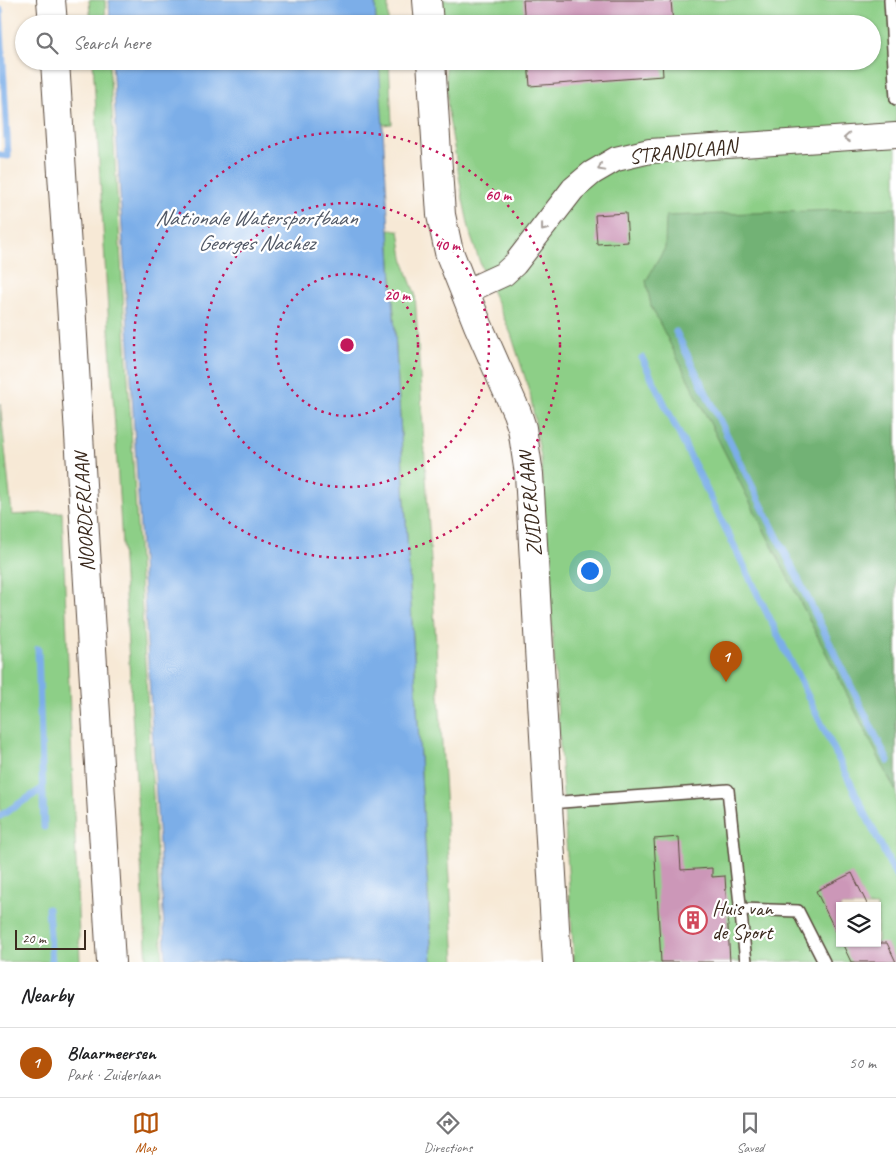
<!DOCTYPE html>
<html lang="en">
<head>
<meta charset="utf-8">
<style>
	:root { --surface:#fff; --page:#f6f6f6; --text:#202124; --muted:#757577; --line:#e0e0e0; --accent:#b45309 }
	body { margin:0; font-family:Caveat,sans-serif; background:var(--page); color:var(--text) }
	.controls { position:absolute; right:15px; bottom:15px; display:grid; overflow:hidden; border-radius:0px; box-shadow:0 1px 4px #0004 }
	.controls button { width:45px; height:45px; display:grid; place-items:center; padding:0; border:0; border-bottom:1px solid var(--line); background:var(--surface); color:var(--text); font:25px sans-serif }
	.scale { position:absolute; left:15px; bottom:12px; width:71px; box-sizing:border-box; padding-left:5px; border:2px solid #3b2a1e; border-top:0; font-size:14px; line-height:18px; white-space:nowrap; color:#3b2a1e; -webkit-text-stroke:4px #fff; paint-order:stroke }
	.you { position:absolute; left:589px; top:570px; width:18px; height:18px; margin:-12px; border:4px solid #fff; border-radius:50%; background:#1a73e8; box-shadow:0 0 0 8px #1a73e833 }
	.badge { display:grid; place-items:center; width:32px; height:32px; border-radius:50%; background:var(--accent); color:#fff; font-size:16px; font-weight:700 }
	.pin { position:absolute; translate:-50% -41px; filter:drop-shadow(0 1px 2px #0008) }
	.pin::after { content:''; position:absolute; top:26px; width:18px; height:15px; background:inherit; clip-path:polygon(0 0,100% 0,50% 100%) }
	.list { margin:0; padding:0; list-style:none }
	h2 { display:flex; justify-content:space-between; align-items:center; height:65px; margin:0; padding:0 20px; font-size:21px }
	h2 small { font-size:16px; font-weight:400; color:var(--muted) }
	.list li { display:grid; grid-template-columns:32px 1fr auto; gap:15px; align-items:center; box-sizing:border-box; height:70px; padding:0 20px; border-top:1px solid var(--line) }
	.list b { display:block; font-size:19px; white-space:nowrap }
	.list p { margin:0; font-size:16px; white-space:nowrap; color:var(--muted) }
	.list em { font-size:16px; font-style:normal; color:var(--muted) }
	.icon { flex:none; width:28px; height:28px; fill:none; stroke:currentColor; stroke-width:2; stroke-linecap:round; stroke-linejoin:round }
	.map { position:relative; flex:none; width:896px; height:962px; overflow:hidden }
	.search { position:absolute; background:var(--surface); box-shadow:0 1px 4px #0004; left:15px; right:15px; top:15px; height:55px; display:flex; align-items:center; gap:12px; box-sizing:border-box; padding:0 18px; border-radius:28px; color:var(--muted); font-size:19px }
	.sheet { height:135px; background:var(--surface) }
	nav { display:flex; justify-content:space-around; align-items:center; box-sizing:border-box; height:70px; border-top:1px solid var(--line); background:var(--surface); font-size:14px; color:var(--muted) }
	nav a { display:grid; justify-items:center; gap:2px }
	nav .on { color:var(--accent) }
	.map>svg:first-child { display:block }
</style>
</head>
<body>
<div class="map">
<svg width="896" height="962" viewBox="0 0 896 962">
	<rect width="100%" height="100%" fill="#fff"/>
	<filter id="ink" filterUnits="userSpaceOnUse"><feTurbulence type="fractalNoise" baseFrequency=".02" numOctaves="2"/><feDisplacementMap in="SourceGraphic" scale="10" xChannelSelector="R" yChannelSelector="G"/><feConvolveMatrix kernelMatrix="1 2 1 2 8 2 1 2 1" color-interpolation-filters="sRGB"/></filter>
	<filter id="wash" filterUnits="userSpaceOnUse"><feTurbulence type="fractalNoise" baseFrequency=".0096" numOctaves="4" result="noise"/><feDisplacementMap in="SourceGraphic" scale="20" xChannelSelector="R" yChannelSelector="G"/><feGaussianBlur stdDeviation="1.12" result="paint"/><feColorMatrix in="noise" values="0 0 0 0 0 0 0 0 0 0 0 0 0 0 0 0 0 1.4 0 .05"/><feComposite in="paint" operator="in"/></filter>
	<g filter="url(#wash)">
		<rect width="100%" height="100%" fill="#f7e9d6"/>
		<!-- green -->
		<path fill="#8dcf87" stroke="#647c52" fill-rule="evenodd" d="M89,0H105L106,24H91Z
			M375,0H388V24H376Z
			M441,0H896V962H574L541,458L530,393L511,334L484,274L471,237L463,200L448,112L445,61H872V24H442ZM840,906H877V943H840Z
			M93,61H109L163,962H147Z
			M379,61H389L392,124L382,125Z
			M389,230H399L403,258L409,278L415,293L455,962H432Z
			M0,403L12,515L62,512L80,962H0Z"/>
		<!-- forest -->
		<path fill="#72b274" stroke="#566e49" d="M896,208V792L651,306L646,281L665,248L666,216Z"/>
		<!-- water -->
		<path fill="#7baee8" stroke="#5b6c83" d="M109,0H375L376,24H110Z
			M112,61H379L432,962H166Z"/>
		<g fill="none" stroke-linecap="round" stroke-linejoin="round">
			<!-- stream -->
			<path stroke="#7baee8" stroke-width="7" d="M0,10L8,156L0,155
				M676,332L888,761
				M642,358L896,876
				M38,649L44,827
				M0,816L42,789
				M48,909L52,962"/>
		</g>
		<g id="blocks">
			<!-- building -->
			<path fill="#cc97b8" d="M523,0H671L673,24H525Z
				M528,61H662L663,76L530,86Z
				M626,213L628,242L597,244L595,215Z
				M679,837L681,870L712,868V877L725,876L730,962H661L654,839Z
				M852,873L868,906H840V940L816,891Z
				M842,943H887L896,962H851Z"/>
		</g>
	</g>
	<g filter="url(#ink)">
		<use href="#blocks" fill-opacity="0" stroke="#57473a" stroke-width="1"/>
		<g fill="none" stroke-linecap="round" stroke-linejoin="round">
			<defs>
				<path id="service" d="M890,0L896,99
					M548,803L728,790L746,962
					M741,909L798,911L824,962"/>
				<path id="minor" d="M465,292L504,274L515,264L573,189L592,173L616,159L650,151L896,135"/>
				<path id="tertiary" d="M51,0L53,24
					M427,0L429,24
					M55,61L64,205L71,303L111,962
					M431,61L441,215L449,252L478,325L517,413L522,428L529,474L557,962"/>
			</defs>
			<!-- service casing -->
			<use href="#service" stroke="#57473a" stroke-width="14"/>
			<!-- minor casing -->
			<use href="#minor" stroke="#57473a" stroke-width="26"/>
			<!-- tertiary casing -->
			<use href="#tertiary" stroke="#57473a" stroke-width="30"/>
			<!-- service -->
			<use href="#service" stroke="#fff" stroke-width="11"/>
			<!-- minor -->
			<use href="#minor" stroke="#fff" stroke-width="24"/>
			<!-- tertiary -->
			<use href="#tertiary" stroke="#fff" stroke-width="28"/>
		</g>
		<!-- one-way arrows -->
		<defs><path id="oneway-chevron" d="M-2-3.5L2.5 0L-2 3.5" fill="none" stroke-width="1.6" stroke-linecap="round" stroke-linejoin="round" transform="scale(1.25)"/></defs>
		<g stroke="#a79f9a">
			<use href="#oneway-chevron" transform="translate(847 138) rotate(176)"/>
			<use href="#oneway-chevron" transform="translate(601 168) rotate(151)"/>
			<use href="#oneway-chevron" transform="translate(544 228) rotate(128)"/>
		</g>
	</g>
	<!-- distance rings -->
	<g fill="none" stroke="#c2185b" stroke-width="2.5" stroke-dasharray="2.5 5">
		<circle cx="347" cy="345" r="71"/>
		<circle cx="347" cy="345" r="142"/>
		<circle cx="347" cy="345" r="213"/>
	</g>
	<!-- icons -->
	<defs>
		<symbol id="building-ring" viewBox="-11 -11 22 22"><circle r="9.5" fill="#fff" stroke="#d1495b" stroke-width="1.5"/><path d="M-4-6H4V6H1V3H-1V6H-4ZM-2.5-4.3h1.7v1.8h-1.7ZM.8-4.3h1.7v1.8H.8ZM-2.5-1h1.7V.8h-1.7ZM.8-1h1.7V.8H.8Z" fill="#d1495b"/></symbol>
	</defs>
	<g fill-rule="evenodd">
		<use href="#building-ring" x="677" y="904" width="32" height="32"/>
	</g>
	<g text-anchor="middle" stroke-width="4.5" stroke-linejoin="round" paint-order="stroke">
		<!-- street labels -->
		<g font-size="21" fill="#3b2a1e" stroke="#fff">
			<text transform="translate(683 151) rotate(-6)" y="7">STRANDLAAN</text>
			<text transform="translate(530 504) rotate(-95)" y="7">ZUIDERLAAN</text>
			<text transform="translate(84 512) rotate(-93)" y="7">NOORDERLAAN</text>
		</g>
		<!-- poi labels -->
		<g font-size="21" fill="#3b2a1e" stroke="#fff" text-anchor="start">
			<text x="712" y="915">Huis van<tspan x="712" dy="24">de Sport</tspan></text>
		</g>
		<!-- water labels -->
		<g font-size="22" font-style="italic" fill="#515865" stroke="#fff">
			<text x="256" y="225">Nationale Watersportbaan<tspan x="256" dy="25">Georges Nachez</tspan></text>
		</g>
	</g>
	<circle cx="347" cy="345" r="8" fill="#c2185b" stroke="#fff" stroke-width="2.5"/>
	<g font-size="15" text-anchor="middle" font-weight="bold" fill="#c2185b" stroke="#fff" stroke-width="4.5" stroke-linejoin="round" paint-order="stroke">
		<text x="498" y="200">60 m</text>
		<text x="447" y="250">40 m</text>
		<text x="397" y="300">20 m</text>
	</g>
</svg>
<div class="controls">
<button><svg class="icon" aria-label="layers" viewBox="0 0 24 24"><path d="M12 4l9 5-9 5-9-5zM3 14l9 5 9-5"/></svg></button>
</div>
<div class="scale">20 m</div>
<div class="you"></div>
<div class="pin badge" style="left:726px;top:682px">1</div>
<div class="search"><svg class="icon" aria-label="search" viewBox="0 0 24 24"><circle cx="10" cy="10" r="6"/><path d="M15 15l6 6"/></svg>Search here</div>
</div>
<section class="sheet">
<h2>Nearby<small></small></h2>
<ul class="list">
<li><span class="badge">1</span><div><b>Blaarmeersen</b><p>Park · Zuiderlaan</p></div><em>50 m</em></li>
</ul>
</section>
<nav>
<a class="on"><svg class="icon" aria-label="map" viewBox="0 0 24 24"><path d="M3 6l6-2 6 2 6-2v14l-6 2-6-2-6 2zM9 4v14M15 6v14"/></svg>Map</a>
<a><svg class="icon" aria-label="directions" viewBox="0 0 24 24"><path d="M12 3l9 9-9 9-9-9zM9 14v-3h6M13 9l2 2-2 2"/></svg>Directions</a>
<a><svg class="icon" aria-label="saved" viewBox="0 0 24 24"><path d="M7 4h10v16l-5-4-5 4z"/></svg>Saved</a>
</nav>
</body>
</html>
